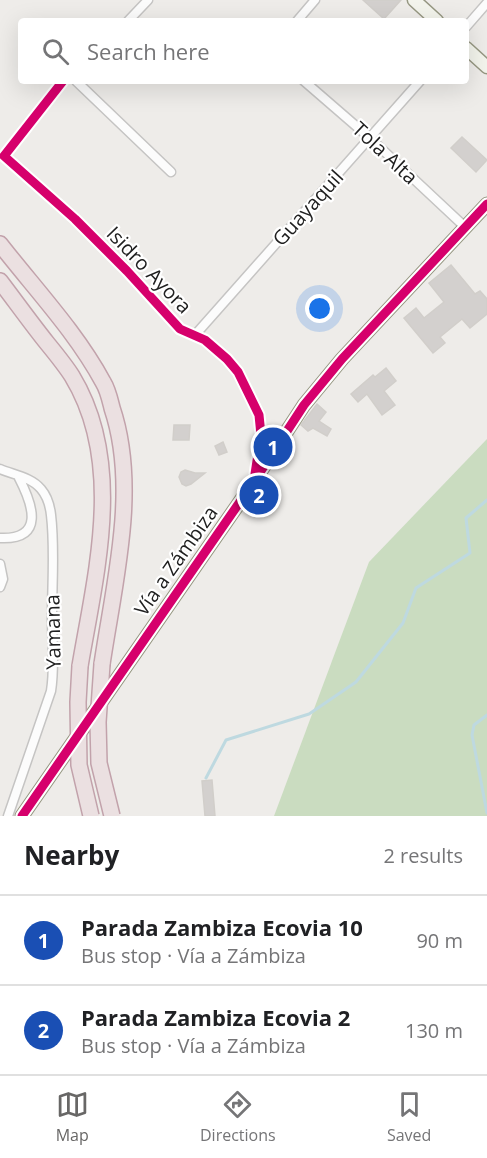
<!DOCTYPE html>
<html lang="en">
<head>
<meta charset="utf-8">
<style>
	:root { --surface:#fff; --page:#f6f6f6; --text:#202124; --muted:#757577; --line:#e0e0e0; --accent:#686766 }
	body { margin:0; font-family:"Open Sans",sans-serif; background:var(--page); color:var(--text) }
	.you { position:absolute; left:320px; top:309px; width:21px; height:21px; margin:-15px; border:4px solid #fff; border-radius:50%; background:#1a73e8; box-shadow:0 0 0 9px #1a73e833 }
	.badge { display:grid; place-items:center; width:39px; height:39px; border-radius:50%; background:var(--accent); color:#fff; font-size:20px; font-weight:700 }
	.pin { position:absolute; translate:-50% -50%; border:3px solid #fff; box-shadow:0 2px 6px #0006 }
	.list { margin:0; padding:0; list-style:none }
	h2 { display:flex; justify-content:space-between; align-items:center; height:78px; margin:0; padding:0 24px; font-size:26px }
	h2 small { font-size:20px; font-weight:400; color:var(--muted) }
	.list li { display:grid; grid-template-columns:39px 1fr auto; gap:18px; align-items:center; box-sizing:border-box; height:90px; padding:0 24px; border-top:2px solid var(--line) }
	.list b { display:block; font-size:22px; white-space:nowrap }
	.list p { margin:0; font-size:20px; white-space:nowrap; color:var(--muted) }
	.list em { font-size:20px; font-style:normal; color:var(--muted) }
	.icon { flex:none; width:33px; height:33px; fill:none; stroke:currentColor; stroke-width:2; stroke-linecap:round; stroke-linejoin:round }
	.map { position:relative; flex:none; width:487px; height:816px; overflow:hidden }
	.search { position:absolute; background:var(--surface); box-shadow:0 6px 24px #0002; left:18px; right:18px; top:18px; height:66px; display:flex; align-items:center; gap:15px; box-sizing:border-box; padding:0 21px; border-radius:6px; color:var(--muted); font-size:22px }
	.sheet { height:258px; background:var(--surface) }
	nav { display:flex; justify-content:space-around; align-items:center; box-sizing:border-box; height:84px; border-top:2px solid var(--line); background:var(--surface); font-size:16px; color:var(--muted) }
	nav a { display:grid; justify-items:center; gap:3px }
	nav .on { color:var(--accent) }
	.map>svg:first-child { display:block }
</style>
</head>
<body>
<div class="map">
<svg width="487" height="816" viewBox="0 0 487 816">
	<rect width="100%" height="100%" fill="#eeece9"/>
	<!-- forest -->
	<path fill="#cadcc0" d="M487,439V816H274L369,562Z"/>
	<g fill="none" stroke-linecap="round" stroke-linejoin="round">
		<!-- stream -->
		<path stroke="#bed9e0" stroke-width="3" d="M487,715L474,725L472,735L487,813
			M206,778L226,740L309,714L356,682L403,623L416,588L470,553L466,518L487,500"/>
	</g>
	<!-- building -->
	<path fill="#d3d0ce" stroke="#d1ceca" stroke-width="1.5" d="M363,0H401L384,19Z
		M462,137L487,160L476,172L451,148Z
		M451,265L475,294L480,291L487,299V314L470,328L462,319L440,337L445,343L433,353L404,318L416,308L424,318L444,302L429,283Z
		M386,368L396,381L384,391L395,405L382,415L367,394L358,402L351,394L373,375L375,377Z
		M317,404L326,412L319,421L331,429L327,436L313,428L308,431L301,425Z
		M174,425H190L189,440H173Z
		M223,442L227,452L219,455L215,446Z
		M185,470L195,473H205L191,484L186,486L182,484L179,477L181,472Z
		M212,780L215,816H205L202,781Z"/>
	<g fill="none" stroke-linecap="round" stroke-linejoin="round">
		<defs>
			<path id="street" d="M128,21L148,0
				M297,21L315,0
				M466,27L487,3
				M63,81L4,156L75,219L127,271L180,329L205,340L227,359L238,372L259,415L261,435L254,477
				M76,81L171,172
				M304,81L371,139L465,227
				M195,335L420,81
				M0,469C14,475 31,477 41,489C47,496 50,506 51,515C55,548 52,583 52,617C52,642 55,666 51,691L8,816
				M0,538C45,540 33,505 19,478
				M0,564L3,579L0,587"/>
			<path id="secondary" d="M414,0L437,21
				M466,48L487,67
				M22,816L253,483L304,405L342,359L487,204"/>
			<path id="highway" d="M0,244C35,289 76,332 103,382C108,390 110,400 112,408C139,488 114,583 102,664
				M0,281C16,302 31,323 47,343C56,354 65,365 72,376C125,463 96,572 80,666"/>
		</defs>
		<!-- street casing -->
		<use href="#street" stroke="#c5c4c3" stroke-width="11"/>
		<!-- secondary casing -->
		<use href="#secondary" stroke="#969782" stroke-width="15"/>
		<!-- highway casing -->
		<use href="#highway" stroke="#c2a2ab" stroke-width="18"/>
		<!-- street -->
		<use href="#street" stroke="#fcfcfc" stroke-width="8"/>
		<!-- secondary -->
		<use href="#secondary" stroke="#f3f4ec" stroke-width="12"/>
		<!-- highway -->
		<use href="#highway" stroke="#ebe0e1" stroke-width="15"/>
		<defs>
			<path id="highway-bridge" d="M102,664L98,722L99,763L112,816
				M80,666L78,702L79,765L91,816"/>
		</defs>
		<!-- highway-bridge casing -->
		<use href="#highway-bridge" stroke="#c2a2ab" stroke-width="18" stroke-linecap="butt"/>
		<!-- highway-bridge -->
		<use href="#highway-bridge" stroke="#ebe0e1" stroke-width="15"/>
		<defs>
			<path id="cycleway" d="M63,81L4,156L75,219L127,271L180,329L205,340L227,359L238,372L259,415L261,435L255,474
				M22,816L253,483L304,405L342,359L487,204"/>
		</defs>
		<!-- cycleway casing -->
		<use href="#cycleway" stroke="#fff" stroke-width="13"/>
		<!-- cycleway -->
		<use href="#cycleway" stroke="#d6006c" stroke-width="9"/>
	</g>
	<g text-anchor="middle" stroke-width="4.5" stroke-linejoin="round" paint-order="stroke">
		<!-- street labels -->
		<g font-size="20" fill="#202020" stroke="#fff">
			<text transform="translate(385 153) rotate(43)" y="7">Tola Alta</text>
			<text transform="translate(308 208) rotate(-48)" y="7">Guayaquil</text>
			<text transform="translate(149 270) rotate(46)" y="7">Isidro Ayora</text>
			<text transform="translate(176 561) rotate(-55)" y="7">Vía a Zámbiza</text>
			<text transform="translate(53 632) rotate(-91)" y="7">Yamana</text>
		</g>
	</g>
</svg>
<div class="you"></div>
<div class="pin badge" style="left:273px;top:447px;background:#1a4fb4">1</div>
<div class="pin badge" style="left:259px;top:495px;background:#1a4fb4">2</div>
<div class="search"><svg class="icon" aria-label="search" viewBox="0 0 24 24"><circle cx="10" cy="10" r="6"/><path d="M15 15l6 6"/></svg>Search here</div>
</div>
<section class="sheet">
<h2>Nearby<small>2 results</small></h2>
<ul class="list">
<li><span class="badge" style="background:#1a4fb4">1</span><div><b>Parada Zambiza Ecovia 10</b><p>Bus stop · Vía a Zámbiza</p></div><em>90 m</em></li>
<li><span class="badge" style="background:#1a4fb4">2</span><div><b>Parada Zambiza Ecovia 2</b><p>Bus stop · Vía a Zámbiza</p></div><em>130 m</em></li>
</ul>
</section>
<nav>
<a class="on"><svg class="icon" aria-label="map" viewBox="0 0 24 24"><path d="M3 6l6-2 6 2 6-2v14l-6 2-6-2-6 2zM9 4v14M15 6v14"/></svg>Map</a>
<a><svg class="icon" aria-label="directions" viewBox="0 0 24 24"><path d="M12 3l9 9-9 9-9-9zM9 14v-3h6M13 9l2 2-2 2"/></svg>Directions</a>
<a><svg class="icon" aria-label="saved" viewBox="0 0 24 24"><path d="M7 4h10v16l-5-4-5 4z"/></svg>Saved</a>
</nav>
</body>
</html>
